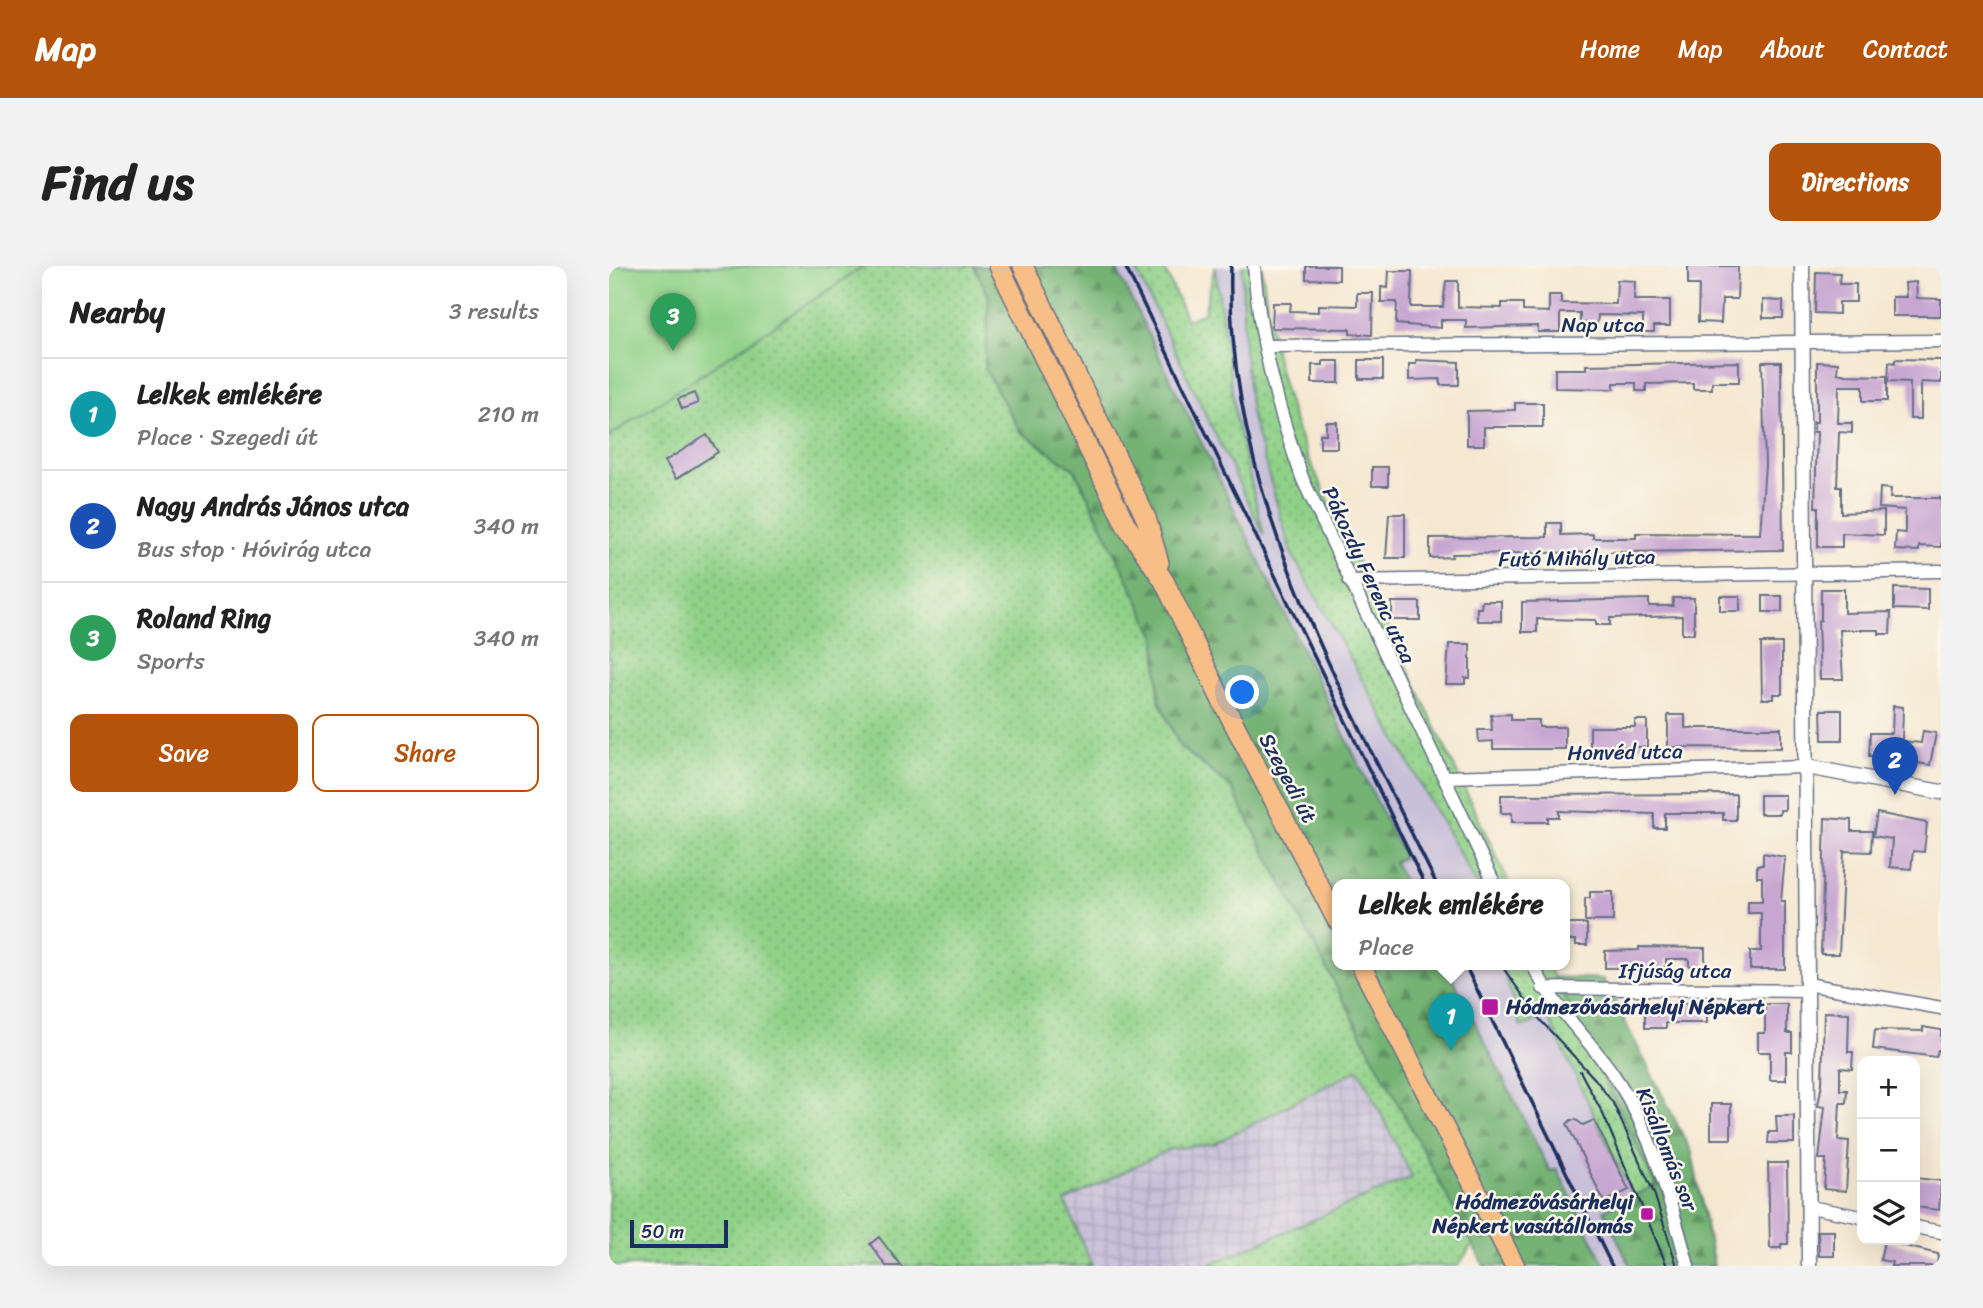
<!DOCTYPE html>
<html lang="en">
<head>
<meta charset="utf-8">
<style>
	:root { --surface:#fff; --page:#f2f2f2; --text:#222; --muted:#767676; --line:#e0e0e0; --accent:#b45309 }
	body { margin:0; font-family:Sriracha,sans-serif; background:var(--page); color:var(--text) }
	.controls { position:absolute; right:21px; bottom:21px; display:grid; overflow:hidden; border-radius:14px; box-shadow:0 7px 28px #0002 }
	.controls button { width:63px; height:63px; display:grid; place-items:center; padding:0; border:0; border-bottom:2px solid var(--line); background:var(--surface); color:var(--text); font:35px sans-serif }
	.scale { position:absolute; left:21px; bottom:18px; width:98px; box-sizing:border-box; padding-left:7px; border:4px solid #1b2f5e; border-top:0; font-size:19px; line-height:24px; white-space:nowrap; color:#1b2f5e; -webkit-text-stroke:5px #fbf7ec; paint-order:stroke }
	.you { position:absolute; left:634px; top:427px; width:24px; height:24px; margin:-18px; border:5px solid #fff; border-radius:50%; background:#1a73e8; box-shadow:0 0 0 10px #1a73e833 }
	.badge { display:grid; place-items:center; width:46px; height:46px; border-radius:50%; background:var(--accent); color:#fff; font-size:23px; font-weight:700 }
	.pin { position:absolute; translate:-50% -58px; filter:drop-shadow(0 2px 4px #0008) }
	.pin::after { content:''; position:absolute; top:37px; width:24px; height:21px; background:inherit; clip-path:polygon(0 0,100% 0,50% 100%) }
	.popup { position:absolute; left:723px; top:613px; width:238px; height:91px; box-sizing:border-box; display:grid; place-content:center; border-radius:14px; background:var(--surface); filter:drop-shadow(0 2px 5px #0005); font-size:23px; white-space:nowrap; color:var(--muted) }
	.popup b { font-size:26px; color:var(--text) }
	.popup::after { content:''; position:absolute; left:50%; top:100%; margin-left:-14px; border:14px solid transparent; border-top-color:var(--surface) }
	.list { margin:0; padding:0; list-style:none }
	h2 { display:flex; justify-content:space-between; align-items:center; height:91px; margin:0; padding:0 28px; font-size:30px }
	h2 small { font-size:23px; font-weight:400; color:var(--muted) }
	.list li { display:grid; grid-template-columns:46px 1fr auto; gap:21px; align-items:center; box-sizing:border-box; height:112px; padding:0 28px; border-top:2px solid var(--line) }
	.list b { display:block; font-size:26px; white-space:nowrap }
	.list p { margin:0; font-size:23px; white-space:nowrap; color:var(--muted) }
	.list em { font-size:23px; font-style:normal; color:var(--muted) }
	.actions { display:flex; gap:14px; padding:21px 28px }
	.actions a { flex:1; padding:16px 0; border:2px solid var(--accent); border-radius:14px; text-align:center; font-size:24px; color:var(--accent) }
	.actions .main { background:var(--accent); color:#fff }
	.icon { flex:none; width:38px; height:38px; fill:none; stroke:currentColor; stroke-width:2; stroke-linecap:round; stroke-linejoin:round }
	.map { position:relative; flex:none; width:1332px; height:1000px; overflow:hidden; border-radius:14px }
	header { display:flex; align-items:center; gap:42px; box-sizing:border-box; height:98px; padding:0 35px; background:var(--accent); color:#fff }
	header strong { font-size:33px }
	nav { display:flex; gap:38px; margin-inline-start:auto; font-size:24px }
	.intro { display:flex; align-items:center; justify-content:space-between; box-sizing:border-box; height:168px; padding:0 42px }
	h1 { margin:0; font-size:49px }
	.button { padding:18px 32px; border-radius:14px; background:var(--accent); color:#fff; font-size:24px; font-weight:700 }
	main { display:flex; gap:42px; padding:0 42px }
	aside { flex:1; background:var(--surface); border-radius:14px; box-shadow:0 7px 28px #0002 }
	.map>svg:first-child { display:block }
</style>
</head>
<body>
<header>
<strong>Map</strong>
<nav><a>Home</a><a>Map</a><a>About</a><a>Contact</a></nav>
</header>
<div class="intro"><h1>Find us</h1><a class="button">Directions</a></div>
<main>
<aside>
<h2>Nearby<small>3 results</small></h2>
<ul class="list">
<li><span class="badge" style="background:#0f9aa8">1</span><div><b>Lelkek emlékére</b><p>Place · Szegedi út</p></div><em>210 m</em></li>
<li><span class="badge" style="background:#1a4fb4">2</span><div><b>Nagy András János utca</b><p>Bus stop · Hóvirág utca</p></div><em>340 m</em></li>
<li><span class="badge" style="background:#2e9e5b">3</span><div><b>Roland Ring</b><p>Sports</p></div><em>340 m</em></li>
</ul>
<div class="actions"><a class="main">Save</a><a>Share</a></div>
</aside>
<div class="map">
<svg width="1332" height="1000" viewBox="0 0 1332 1000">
	<defs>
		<pattern id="industrial-grid" width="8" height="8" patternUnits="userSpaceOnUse" patternTransform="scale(1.75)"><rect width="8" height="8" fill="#c8bfd8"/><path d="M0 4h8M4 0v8" fill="none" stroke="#aba4bc"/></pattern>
		<pattern id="grass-dots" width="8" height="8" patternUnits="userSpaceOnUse" patternTransform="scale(1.75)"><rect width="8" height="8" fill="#90d188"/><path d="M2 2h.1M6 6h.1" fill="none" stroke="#75aa72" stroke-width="1.8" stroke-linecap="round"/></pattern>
		<pattern id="forest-firs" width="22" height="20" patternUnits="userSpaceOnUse" patternTransform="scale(1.75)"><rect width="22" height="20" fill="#74b374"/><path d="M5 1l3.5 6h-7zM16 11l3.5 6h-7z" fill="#5e9262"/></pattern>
	</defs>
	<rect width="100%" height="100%" fill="#fbf7ec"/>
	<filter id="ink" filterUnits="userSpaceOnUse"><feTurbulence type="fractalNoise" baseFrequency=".0143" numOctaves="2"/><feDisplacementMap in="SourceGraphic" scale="14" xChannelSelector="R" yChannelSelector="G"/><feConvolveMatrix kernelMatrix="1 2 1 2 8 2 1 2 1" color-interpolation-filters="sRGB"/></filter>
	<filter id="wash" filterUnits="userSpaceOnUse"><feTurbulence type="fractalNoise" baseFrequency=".00686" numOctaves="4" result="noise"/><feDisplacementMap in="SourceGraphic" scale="28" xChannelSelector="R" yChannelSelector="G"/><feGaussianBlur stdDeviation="1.57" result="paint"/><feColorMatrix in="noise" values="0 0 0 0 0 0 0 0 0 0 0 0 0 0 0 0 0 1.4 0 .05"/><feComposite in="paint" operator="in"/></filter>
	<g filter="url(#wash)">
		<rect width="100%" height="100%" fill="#f5e8d1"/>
		<!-- industrial -->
		<path fill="url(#industrial-grid)" d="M751,802L803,911L597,1000H483L455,935L561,883L605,878Z"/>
		<!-- railway -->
		<path fill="#c8bfd8" d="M506,0H525L654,265L627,155L606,0H633L635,81L642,148L868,619H797L785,595L794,590Z
			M837,699H893L912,760L939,751L1023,930L995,944L1021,1000H996L948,903L941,906Z"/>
		<!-- grass -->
		<path fill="url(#grass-dots)" stroke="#568073" stroke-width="2" d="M255,0H365L380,30L376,103L411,165L466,204L547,371L550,434L571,481L622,521L864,978L849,1000H597L803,911L750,803L605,878L561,883L456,935L483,1000H0V170Z
			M525,0H554L578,54L595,47L606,0L627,155L655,269Z
			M633,0H653C660,71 672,122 698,189L901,619H868L682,286L642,148L635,81Z
			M893,699H939L1047,920L1023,930L939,751L912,761Z"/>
		<!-- forest -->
		<path fill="url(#forest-firs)" stroke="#487169" stroke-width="2" d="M365,0H506L795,591L785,596L797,619H728V699H837L941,905L948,903L996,1000H875L622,521L571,481L550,434L547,371L466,204L411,165L376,103L380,30Z
			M945,711L994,713L1083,887L1105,1000H1021L995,944L1047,919Z"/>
		<!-- park -->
		<path fill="#90d188" stroke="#568073" stroke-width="2" d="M0,0H255L0,170Z"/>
		<g id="blocks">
			<!-- building -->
			<path fill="#c8a6d2" d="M697,0H730V14L697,13Z
				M1079,0H1129L1128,33H1113L1112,57L1089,56L1090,19H1079Z
				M780,5H803L802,41H834L837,15H849V41L893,42V37H914V45L940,46V29H952V37L1007,38L1008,14L1026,15L1025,34H1061V60H1045V66H1034V50L989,49L988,58L971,57V47H951V66H929V60L857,62V54H832V62L787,58L788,36H772V21L779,22Z
				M1207,6L1231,7L1230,18H1247V36H1230V48L1206,47Z
				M1307,16L1308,32L1332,33V50H1283V31H1297L1296,17Z
				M748,27H764L763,69L741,68V63L663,62L664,37H682L681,45L710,46V39L748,40Z
				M1154,34L1174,35V52H1154Z
				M1286,93L1332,94V117L1312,116V153H1301V116L1279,115L1280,96L1286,97Z
				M750,94H774V113H750Z
				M807,94L850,96V119H831V113L800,114V98H807Z
				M714,95H730V117H703V99H714Z
				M1130,96V116H1103V123H1084V117L1037,118V125H1027V117H1005V123L946,122V103H977V99Z
				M1153,96H1172L1174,284L843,288V291L821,292V272L938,271V257H952V269L984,268V272H1027V267L1151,268L1156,199Z
				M1208,96L1229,97L1228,107L1237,109L1278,110V135H1254V120H1230L1229,157H1243V167L1230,166L1228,221H1232V247L1275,245V269L1233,267V281H1209V241H1206L1208,166H1205V156H1208Z
				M85,127L89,137L73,143L69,133Z
				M906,137H934V161H875V179H858V145L906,144Z
				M717,156H728V182H711V168H717Z
				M98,169L109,186L67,213L56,195Z
				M763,201H779V220H763Z
				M1271,222L1282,223L1281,232H1332V281L1310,280V285L1286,284L1287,266L1296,267V244L1270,242Z
				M780,248H796V292H777Z
				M1285,322L1319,323V344L1285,343Z
				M1212,323H1235V347L1282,346L1281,368H1270V364H1231L1234,413H1211L1209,355L1212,354Z
				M1111,330H1131V345H1111Z
				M1154,330H1173V346H1154Z
				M1064,332H1085V368H1073V350L1001,352V359H987V354L928,353V366H913V336L1040,333V340H1064Z
				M873,335H892V355H868V342H872Z
				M783,336H811V354H783Z
				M1152,377H1173V428H1165V433H1153Z
				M840,378H861V412H856V418H837Z
				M1284,440L1294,441L1293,475L1312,477L1314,465L1327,467L1321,499L1296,495L1297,490H1260L1261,467H1283Z
				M1212,444H1233V474H1213Z
				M902,448V454H930V461H956V483H884V475L870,476L869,464H883L882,449Z
				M1059,449H1076V462H1172V482L1059,481Z
				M1026,454H1038V481H981V461H1026Z
				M1127,528V554H1114V547H1056V562H1045V548L950,545V551H939V556H903V547H892V529Z
				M1151,529H1176V544H1171V548H1151Z
				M1268,547L1318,557L1315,586L1304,585L1302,603L1281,601L1283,573L1264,570Z
				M1216,552L1242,554V565H1263L1262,586L1235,585L1230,688H1212Z
				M1154,587L1176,591L1172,635H1176V703H1141V685H1152V647H1139V635H1153V611H1148V599H1154Z
				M981,626H1004V655H976V632H981Z
				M956,658H978V679H967V674H956Z
				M1030,681L1096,682V700H1080V693H1057V701L996,702V685L1030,684Z
				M1098,737V757H1057V762H1036V739Z
				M1156,738H1178V767H1183V786H1177V814H1161V786H1149V767H1156Z
				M1215,746L1240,747L1239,786H1244L1243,803L1231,802V824H1238L1237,837H1231L1229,874L1240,875L1237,925L1215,923L1217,893H1210L1216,841L1209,840L1213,817Z
				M1314,761L1332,764V784H1329L1327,791L1264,783L1266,764L1314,765Z
				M1102,838H1122V873H1102Z
				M1167,850H1185V877H1159L1160,866H1168Z
				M962,854H967L974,859L985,854L1020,924L995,936L958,858Z
				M1159,897H1178L1179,978H1172V982H1161Z
				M1306,912L1332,915L1330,944L1306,941Z
				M1209,965H1225V990H1210Z
				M270,971L292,1000H277L261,978Z
				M1275,975L1329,988L1328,1000H1282L1283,996L1271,994Z"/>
		</g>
	</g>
	<g filter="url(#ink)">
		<use href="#blocks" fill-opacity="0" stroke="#677086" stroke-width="2"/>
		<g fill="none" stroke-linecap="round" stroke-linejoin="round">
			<defs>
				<path id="minor" d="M645,0C650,74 669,144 694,214L886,619
					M656,80L1332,75
					M740,315L1332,305
					M835,511L1198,501
					M924,699C943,741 980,772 1006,811C1043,865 1062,937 1079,1000
					M1198,718L1332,742
					M934,722L1198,725
					M1201,941L1253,951
					M1306,961L1332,966"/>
				<path id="tertiary" d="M1193,0L1200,1000
					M1198,501L1332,526"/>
				<path id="primary" d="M390,0L517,259L555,315L613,435L728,654
					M414,0L537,252L550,297
					M752,699L906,1000"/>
			</defs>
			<!-- minor casing -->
			<use href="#minor" stroke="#677086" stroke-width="15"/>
			<!-- tertiary casing -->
			<use href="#tertiary" stroke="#677086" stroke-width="17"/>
			<!-- primary casing -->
			<use href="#primary" stroke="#677086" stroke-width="22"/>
			<!-- minor -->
			<use href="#minor" stroke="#fff" stroke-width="12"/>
			<!-- tertiary -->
			<use href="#tertiary" stroke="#fff" stroke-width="14"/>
			<!-- primary -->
			<use href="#primary" stroke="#f7be88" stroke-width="19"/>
			<!-- tram -->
			<path stroke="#1b2f5e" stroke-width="2" d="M892,699L932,755L986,813L1004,837L1045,927L1068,1000
				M971,805L994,848L1058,1000"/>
			<!-- rail -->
			<path stroke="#1b2f5e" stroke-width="3.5" d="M516,0L816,619
				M622,0C615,227 733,421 828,619
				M856,699L1003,1000"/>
		</g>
	</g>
	<!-- markers -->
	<g fill="#b5179e" stroke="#fbf7ec" stroke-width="2.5">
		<rect x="872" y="732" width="18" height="18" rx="3.5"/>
		<rect x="1031" y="941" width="14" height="14" rx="3.5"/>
	</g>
	<g text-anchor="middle" stroke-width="5" stroke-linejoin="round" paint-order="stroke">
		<!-- street labels -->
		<g font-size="21" fill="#1b2f5e" stroke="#fbf7ec">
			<text x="994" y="66">Nap utca</text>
			<text transform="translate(968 292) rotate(-1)" y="7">Futó Mihály utca</text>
			<text transform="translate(760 309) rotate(65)" y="7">Pákozdy Ferenc utca</text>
			<text transform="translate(1016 486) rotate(-1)" y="7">Honvéd utca</text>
			<text transform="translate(679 512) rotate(62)" y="7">Szegedi út</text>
			<text x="1066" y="712">Ifjúság utca</text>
			<text transform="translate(1058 883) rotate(68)" y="7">Kisállomás sor</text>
		</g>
		<!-- poi labels -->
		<g font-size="21" font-weight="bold" fill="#1b2f5e" stroke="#fbf7ec" text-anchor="start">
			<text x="897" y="748">Hódmezővásárhelyi Népkert</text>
			<text x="1024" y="943" text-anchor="end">Hódmezővásárhelyi<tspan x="1024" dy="24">Népkert vasútállomás</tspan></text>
		</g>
	</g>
</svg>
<div class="controls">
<button>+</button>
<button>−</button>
<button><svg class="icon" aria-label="layers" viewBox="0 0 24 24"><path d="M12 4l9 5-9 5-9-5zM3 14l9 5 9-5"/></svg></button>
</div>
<div class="scale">50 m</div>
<div class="you"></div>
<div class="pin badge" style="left:842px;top:785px;background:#0f9aa8">1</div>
<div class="popup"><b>Lelkek emlékére</b>Place</div>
<div class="pin badge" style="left:1286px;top:529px;background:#1a4fb4">2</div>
<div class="pin badge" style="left:64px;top:85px;background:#2e9e5b">3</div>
</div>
</main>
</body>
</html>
